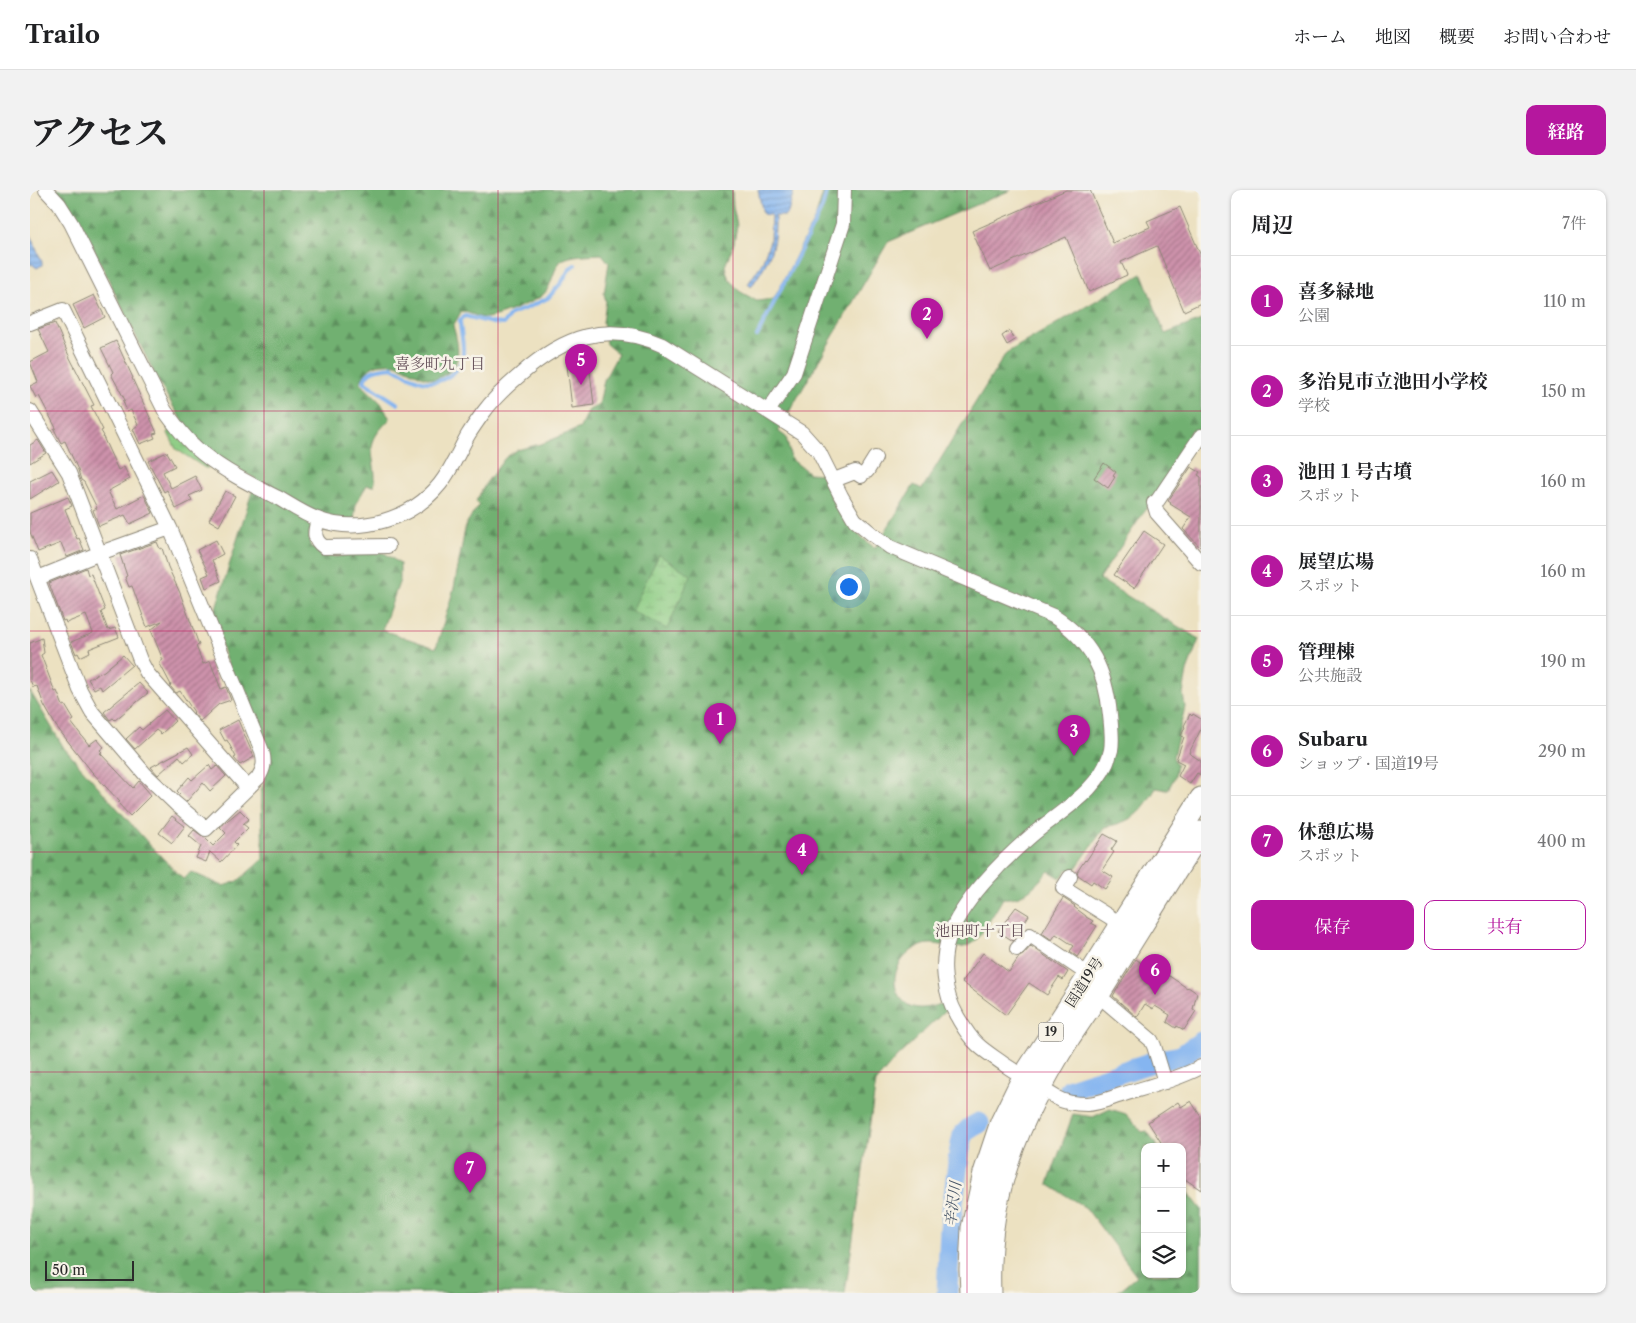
<!DOCTYPE html>
<html lang="ja">
<head>
<meta charset="utf-8">
<style>
	:root { --surface:#fff; --page:#f2f2f2; --text:#202124; --muted:#757577; --line:#e0e0e0; --accent:#b5179e }
	body { margin:0; font-family:"Libre Caslon Text","Noto Serif JP",serif; background:var(--page); color:var(--text) }
	.controls { position:absolute; right:15px; bottom:15px; display:grid; overflow:hidden; border-radius:10px; box-shadow:0 1px 4px #0004 }
	.controls button { width:45px; height:45px; display:grid; place-items:center; padding:0; border:0; border-bottom:1px solid var(--line); background:var(--surface); color:var(--text); font:25px sans-serif }
	.scale { position:absolute; left:15px; bottom:12px; width:89px; box-sizing:border-box; padding-left:5px; border:2px solid #2b2b2b; border-top:0; font-size:14px; line-height:18px; white-space:nowrap; color:#2b2b2b; -webkit-text-stroke:4px #f7f3e8; paint-order:stroke }
	.you { position:absolute; left:818px; top:396px; width:18px; height:18px; margin:-12px; border:4px solid #fff; border-radius:50%; background:#1a73e8; box-shadow:0 0 0 8px #1a73e833 }
	.badge { display:grid; place-items:center; width:32px; height:32px; border-radius:50%; background:var(--accent); color:#fff; font-size:16px; font-weight:700 }
	.pin { position:absolute; translate:-50% -41px; filter:drop-shadow(0 1px 2px #0008) }
	.pin::after { content:''; position:absolute; top:26px; width:18px; height:15px; background:inherit; clip-path:polygon(0 0,100% 0,50% 100%) }
	.list { margin:0; padding:0; list-style:none }
	h2 { display:flex; justify-content:space-between; align-items:center; height:65px; margin:0; padding:0 20px; font-size:21px }
	h2 small { font-size:16px; font-weight:400; color:var(--muted) }
	.list li { display:grid; grid-template-columns:32px 1fr auto; gap:15px; align-items:center; box-sizing:border-box; height:90px; padding:0 20px; border-top:1px solid var(--line) }
	.list b { display:block; font-size:19px; white-space:nowrap }
	.list p { margin:0; font-size:16px; white-space:nowrap; color:var(--muted) }
	.list em { font-size:16px; font-style:normal; color:var(--muted) }
	.actions { display:flex; gap:10px; padding:15px 20px }
	.actions a { flex:1; padding:11px 0; border:1px solid var(--accent); border-radius:10px; text-align:center; font-size:18px; color:var(--accent) }
	.actions .main { background:var(--accent); color:#fff }
	.icon { flex:none; width:28px; height:28px; fill:none; stroke:currentColor; stroke-width:2; stroke-linecap:round; stroke-linejoin:round }
	.map { position:relative; flex:none; width:1171px; height:1103px; overflow:hidden; border-radius:10px }
	header { display:flex; align-items:center; gap:30px; box-sizing:border-box; height:70px; padding:0 25px; background:var(--surface); border-bottom:1px solid var(--line) }
	header strong { font-size:24px }
	nav { display:flex; gap:28px; margin-inline-start:auto; font-size:18px }
	.intro { display:flex; align-items:center; justify-content:space-between; box-sizing:border-box; height:120px; padding:0 30px }
	h1 { margin:0; font-size:35px }
	.button { padding:12px 22px; border-radius:10px; background:var(--accent); color:#fff; font-size:18px; font-weight:700 }
	main { display:flex; gap:30px; padding:0 30px }
	aside { flex:1; background:var(--surface); border-radius:10px; box-shadow:0 1px 4px #0004 }
	.map>svg:first-child { display:block }
</style>
</head>
<body>
<header>
<strong>Trailo</strong>
<nav><a>ホーム</a><a>地図</a><a>概要</a><a>お問い合わせ</a></nav>
</header>
<div class="intro"><h1>アクセス</h1><a class="button">経路</a></div>
<main>
<div class="map">
<svg width="1171" height="1103" viewBox="0 0 1171 1103">
	<defs>
		<pattern id="grass-tufts" width="24" height="20" patternUnits="userSpaceOnUse" patternTransform="scale(1.25)"><rect width="24" height="20" fill="#8ccc83"/><path d="M3 7l-1-3M5 7V3M7 7l1-3M15 17l-1-3M17 17v-4M19 17l1-3" fill="none" stroke="#79af71"/></pattern>
		<pattern id="forest-firs" width="22" height="20" patternUnits="userSpaceOnUse" patternTransform="scale(1.25)"><rect width="22" height="20" fill="#71b071"/><path d="M5 1l3.5 6h-7zM16 11l3.5 6h-7z" fill="#5d8f5d"/></pattern>
		<pattern id="wetland-marsh" width="20" height="14" patternUnits="userSpaceOnUse" patternTransform="scale(1.25)"><rect width="20" height="14" fill="#8ccc83"/><path d="M1 5h8M5 5V1M11 12h8M15 12V8" fill="none" stroke="#79af71"/></pattern>
		<pattern id="water-rules" width="6" height="5" patternUnits="userSpaceOnUse" patternTransform="scale(1.25)"><rect width="6" height="5" fill="#85b5f0"/><path d="M0 2.5h6" fill="none" stroke="#6d93c3"/></pattern>
		<pattern id="building-hatch" width="6" height="6" patternUnits="userSpaceOnUse" patternTransform="scale(1.25)"><rect width="6" height="6" fill="#cd92ab"/><path d="M-1 1l2-2M0 6l6-6M5 7l2-2" fill="none" stroke="#a7778b"/></pattern>
	</defs>
	<rect width="100%" height="100%" fill="#f7f3e8"/>
	<filter id="ink" filterUnits="userSpaceOnUse"><feTurbulence type="fractalNoise" baseFrequency=".02" numOctaves="2"/><feDisplacementMap in="SourceGraphic" scale="10" xChannelSelector="R" yChannelSelector="G"/><feConvolveMatrix kernelMatrix="1 2 1 2 8 2 1 2 1" color-interpolation-filters="sRGB"/></filter>
	<filter id="wash" filterUnits="userSpaceOnUse"><feTurbulence type="fractalNoise" baseFrequency=".0096" numOctaves="4" result="noise"/><feDisplacementMap in="SourceGraphic" scale="20" xChannelSelector="R" yChannelSelector="G"/><feGaussianBlur stdDeviation="1.12" result="paint"/><feColorMatrix in="noise" values="0 0 0 0 0 0 0 0 0 0 0 0 0 0 0 0 0 1.4 0 .05"/><feComposite in="paint" operator="in"/></filter>
	<g filter="url(#wash)">
		<rect width="100%" height="100%" fill="#ece1c1"/>
		<!-- grass -->
		<path fill="url(#grass-tufts)" stroke="#5c7c57" d="M141,239L177,275L178,278H175L146,259L138,243Z"/>
		<!-- forest -->
		<path fill="url(#forest-firs)" stroke="#4e6e4e" fill-rule="evenodd" d="M26,0H702L703,17L707,35L704,53L695,76L698,87L709,101L727,111L744,109L786,26L794,0H981L858,52L748,241L756,247L761,269L779,283L791,284C805,318 815,335 845,358L884,295L892,299L976,163L1112,84L1135,144L1171,130V237L1069,389L1169,449L1157,481L1153,504L1155,517L1143,567L1147,575L1145,586L1138,600L1126,598C1111,623 1104,631 1075,637L1044,681L1037,679L1031,688L1019,681C1005,695 994,710 973,708C968,717 950,748 943,753C929,763 914,753 899,754C881,755 863,775 865,793C866,803 870,809 878,815C889,821 900,817 911,814L916,820L866,868L846,892L815,1103H0V501L34,558L118,653L153,689L161,682L193,696L208,691L233,669L231,601L235,589L181,424L185,421L226,289L197,273L176,259L149,226L129,193L51,33ZM572,64L579,73L574,104L576,111L573,132L576,154L588,164L574,190L569,215L557,221L550,238L514,253L487,260L475,268L456,293L446,311L449,315L436,334L424,398L406,458L352,440L370,390V374L356,364L347,361L305,367L292,363L280,356L279,341L324,330L326,313L337,295L344,296C348,281 339,264 343,252C346,243 353,236 360,229L351,213L330,193C334,184 340,175 351,174C356,174 362,173 366,174C378,178 389,187 402,189C407,190 411,186 416,184C433,174 428,152 423,136L431,122C439,121 447,128 456,128C468,127 500,113 510,107C524,99 522,74 534,69C545,64 561,65 572,64Z
			M1080,919L1096,924L1112,942L1117,941L1128,957H1115V1084H1152V994L1171,1019V1103H1086L1107,1086L1056,1018L1018,994L1043,924L1063,927Z"/>
		<!-- wetland -->
		<path fill="url(#wetland-marsh)" stroke="#5c7c57" d="M629,365L661,385L637,439L602,421L615,393Z"/>
		<!-- water -->
		<path fill="url(#water-rules)" stroke="#58708e" d="M728,0H764L758,23L755,26H745C746,58 739,71 721,97L718,94L732,73L740,51L741,25L733,24Z
			M0,45L12,72V75L7,78L2,74L0,75Z"/>
		<g fill="none" stroke-linecap="round" stroke-linejoin="round">
			<!-- stream -->
			<path stroke="#85b5f0" stroke-width="4" d="M727,146L792,18L797,0
				M368,214L334,192C337,178 351,179 362,177C383,187 397,200 419,186C427,181 432,174 433,164C434,153 430,141 430,130L435,126L462,133L473,134L481,124L497,118L518,108L532,92L540,78L545,75"/>
			<!-- river -->
			<path stroke="#85b5f0" stroke-width="21" d="M1040,899L1129,870L1151,866L1171,852
				M917,1103L920,1039L929,964L933,945L940,938L949,933"/>
		</g>
		<g id="blocks">
			<!-- building -->
			<path fill="url(#building-hatch)" d="M1036,0H1060L1083,53L1120,37L1117,31L1150,17L1171,66V113L1154,121L1127,56L1091,72L1097,85L1059,102L1036,47L960,81L942,41Z
				M64,105L75,127L54,138L43,115Z
				M25,133L39,166L64,215L61,216L73,240L71,241L74,246L73,247L88,280L94,277L100,289L78,301L87,319L114,305L123,323L100,334L95,325L69,336L63,320L67,318L54,292L51,290L48,280L35,251L31,253L24,239L26,238L9,206L6,208L0,196L8,192L0,172L19,162L8,139Z
				M979,141L985,150L977,155L972,146Z
				M86,151L103,188H102L127,243L123,244L125,248L110,254L103,239L108,235L101,220L97,222L93,211L95,210L81,184L83,182L71,158Z
				M559,173L564,215L542,218L537,175Z
				M8,250L16,263L0,273V255Z
				M137,262L145,276L133,282L141,298L165,286L172,300L159,306L162,311L146,319L137,300L134,302L118,271Z
				M1074,273L1086,282L1083,286L1085,287L1078,298L1064,288Z
				M1161,277L1170,282L1168,285L1171,287V358L1153,339L1161,327L1140,314L1141,313L1138,311Z
				M22,280L29,291L0,309V291Z
				M195,301L205,306L189,336L179,330Z
				M38,307L42,316L35,319L47,349L49,348L54,360L37,367L31,353L8,362L0,342V323Z
				M1114,341L1133,354L1104,398L1084,385Z
				M186,350L193,364L182,370L191,391L176,398L172,387L179,384L167,360Z
				M127,352L130,359L132,358L138,377L150,403L169,455L166,456L173,474L180,471L191,499L196,497L201,510L189,514L170,531L163,523L164,522L150,501L146,503L140,496L141,495L130,474V472L133,470L121,440L132,431L117,437L102,396L99,397L95,387L97,386L90,365Z
				M56,378L58,385L61,384L75,420L71,422L78,440L85,438L89,447L59,459L60,462L50,467L48,463L46,464L41,452L63,443L56,425L36,433L35,430L33,431L19,393Z
				M12,448L14,463L11,465L25,502L27,501L33,516L35,515L44,530L41,532L59,555L67,549L74,557L70,560L72,562L70,563L103,598L109,591L121,605L100,626L88,613L90,612L62,582L26,536L14,515L7,496L3,497L0,490V453Z
				M93,465L102,475L72,500L70,496L64,499L58,489L74,481Z
				M109,493L118,503L85,530L83,528L80,530L74,522Z
				M135,520L145,531L131,544L126,540L105,559L96,549L109,537L112,540Z
				M1160,524L1162,526L1163,524L1171,529V539L1159,563L1171,571V585L1167,583L1160,594L1148,586L1154,574L1146,570L1154,547L1151,546L1155,537L1154,536Z
				M208,530L224,567L210,575L204,568L206,567L197,550L195,551L189,540Z
				M158,557L163,564L154,572L149,566L128,585L121,577Z
				M179,575L182,580L187,576L196,586L180,601L173,593L157,611L147,601L159,587L162,590Z
				M210,620L219,629L213,634L218,638L204,652L207,655L191,672L180,662L176,672L166,668L171,656L159,646L164,640L175,648L183,656L196,643L190,637Z
				M142,626L155,636L142,653L129,643Z
				M1074,644L1087,651L1081,660L1084,662L1072,680L1083,687L1075,699L1063,691L1061,694L1048,685L1047,682L1055,670L1056,671Z
				M1033,708L1045,716L1044,717L1056,726V727L1063,731L1061,733L1067,736L1047,767L1040,761L1044,756L1026,744L1022,750L1012,743Z
				M986,717L999,725L989,741L988,743L989,744L983,751L968,741Z
				M1001,756L1038,782L1033,790L1029,787L1017,805L999,793L976,825L932,792L953,763L979,782L989,767L993,765Z
				M1106,769L1114,775L1117,771L1157,798L1158,797L1167,803L1163,819L1166,821L1154,840L1147,836L1146,838L1137,832L1140,825L1125,816L1123,819L1115,814L1107,827L1083,806Z
				M1161,911L1171,927V1000L1155,989L1152,986V957H1134L1118,932L1148,912L1151,917Z"/>
		</g>
	</g>
	<g filter="url(#ink)">
		<use href="#blocks" fill-opacity="0" stroke="#8c8676" stroke-width="1"/>
		<g fill="none" stroke-linecap="round" stroke-linejoin="round">
			<defs>
				<path id="minor" d="M16,0L29,14L41,33L135,221C146,236 157,251 172,263C195,282 224,296 250,309C262,316 274,324 287,329C330,345 382,329 410,294C422,279 429,261 438,245C443,237 448,230 453,223C463,209 477,196 490,185C533,147 576,130 632,155L772,243L789,262L811,306L825,330L842,344L860,357L1023,426C1061,450 1076,481 1080,525C1081,536 1083,549 1081,560C1072,600 1030,621 1001,646C974,669 930,713 919,747C910,772 914,803 927,826C933,836 938,846 947,854C955,862 966,868 975,875C992,886 1009,897 1027,908C1035,913 1048,914 1057,914C1068,914 1081,908 1091,905C1117,897 1146,890 1171,877
					M0,133L33,120L140,338L232,561C235,572 234,579 228,588L176,639L146,614L115,584L62,522L50,500L0,369
					M0,221L39,283L110,470L117,483L218,598
					M738,221L764,183L813,34L814,0
					M1171,246L1128,310L1124,313L1127,323L1171,373
					M837,281L845,268
					M804,290L825,282L831,286
					M288,329C285,341 282,349 294,357L358,356
					M8,388L70,363L140,338
					M1040,687L1033,698L1091,734
					M987,759L1000,745L1059,785
					M1068,805L1121,850L1124,856L1135,892"/>
				<path id="highway" d="M941,1103L940,1079L942,1038L954,983L971,932L993,887L1059,785L1171,608
					M960,1103C956,1004 989,929 1040,847C1050,832 1060,817 1070,803C1104,749 1137,695 1171,642"/>
			</defs>
			<!-- minor casing -->
			<use href="#minor" stroke="#8c8676" stroke-width="16"/>
			<!-- highway casing -->
			<use href="#highway" stroke="#8c8676" stroke-width="23"/>
			<!-- minor -->
			<use href="#minor" stroke="#fff" stroke-width="14"/>
			<!-- highway -->
			<use href="#highway" stroke="#fff" stroke-width="21"/>
		</g>
	</g>
	<!-- grid -->
	<path fill="none" stroke="#c2185b" stroke-width="1" stroke-opacity="0.55" d="M234,0V1103M468,0V1103M703,0V1103M937,0V1103M0,221H1171M0,441H1171M0,662H1171M0,882H1171"/>
	<g text-anchor="middle" stroke-width="5" stroke-linejoin="round" paint-order="stroke">
		<!-- shield labels -->
		<rect fill="#f7f3e8" stroke="#686764" stroke-width="1" x="1008.5" y="832.5" width="25" height="19" rx="4"/>
		<g font-size="12" font-weight="bold" fill="#2b2b2b">
			<text x="1021" y="846">19</text>
		</g>
		<!-- street labels -->
		<g font-size="14" fill="#2b2b2b" stroke="#f7f3e8">
			<text transform="translate(1054 792) rotate(-57)" y="5">国道19号</text>
		</g>
		<!-- neighbourhood labels -->
		<g font-size="15" fill="#644f58" stroke="#f7f3e8">
			<text x="410" y="179">喜多町九丁目</text>
			<text x="950" y="746">池田町十丁目</text>
		</g>
		<!-- water labels -->
		<g font-size="15" font-style="italic" fill="#465466" stroke="#f7f3e8">
			<text transform="translate(923 1014) rotate(-83)" y="5">辛沢川</text>
		</g>
	</g>
</svg>
<div class="controls">
<button>+</button>
<button>−</button>
<button><svg class="icon" aria-label="layers" viewBox="0 0 24 24"><path d="M12 4l9 5-9 5-9-5zM3 14l9 5 9-5"/></svg></button>
</div>
<div class="scale">50 m</div>
<div class="you"></div>
<div class="pin badge" style="left:690px;top:554px">1</div>
<div class="pin badge" style="left:897px;top:149px">2</div>
<div class="pin badge" style="left:1044px;top:566px">3</div>
<div class="pin badge" style="left:772px;top:685px">4</div>
<div class="pin badge" style="left:551px;top:195px">5</div>
<div class="pin badge" style="left:1125px;top:805px">6</div>
<div class="pin badge" style="left:440px;top:1003px">7</div>
</div>
<aside>
<h2>周辺<small>7件</small></h2>
<ul class="list">
<li><span class="badge">1</span><div><b>喜多緑地</b><p>公園</p></div><em>110 m</em></li>
<li><span class="badge">2</span><div><b>多治見市立池田小学校</b><p>学校</p></div><em>150 m</em></li>
<li><span class="badge">3</span><div><b>池田１号古墳</b><p>スポット</p></div><em>160 m</em></li>
<li><span class="badge">4</span><div><b>展望広場</b><p>スポット</p></div><em>160 m</em></li>
<li><span class="badge">5</span><div><b>管理棟</b><p>公共施設</p></div><em>190 m</em></li>
<li><span class="badge">6</span><div><b>Subaru</b><p>ショップ · 国道19号</p></div><em>290 m</em></li>
<li><span class="badge">7</span><div><b>休憩広場</b><p>スポット</p></div><em>400 m</em></li>
</ul>
<div class="actions"><a class="main">保存</a><a>共有</a></div>
</aside>
</main>
</body>
</html>
